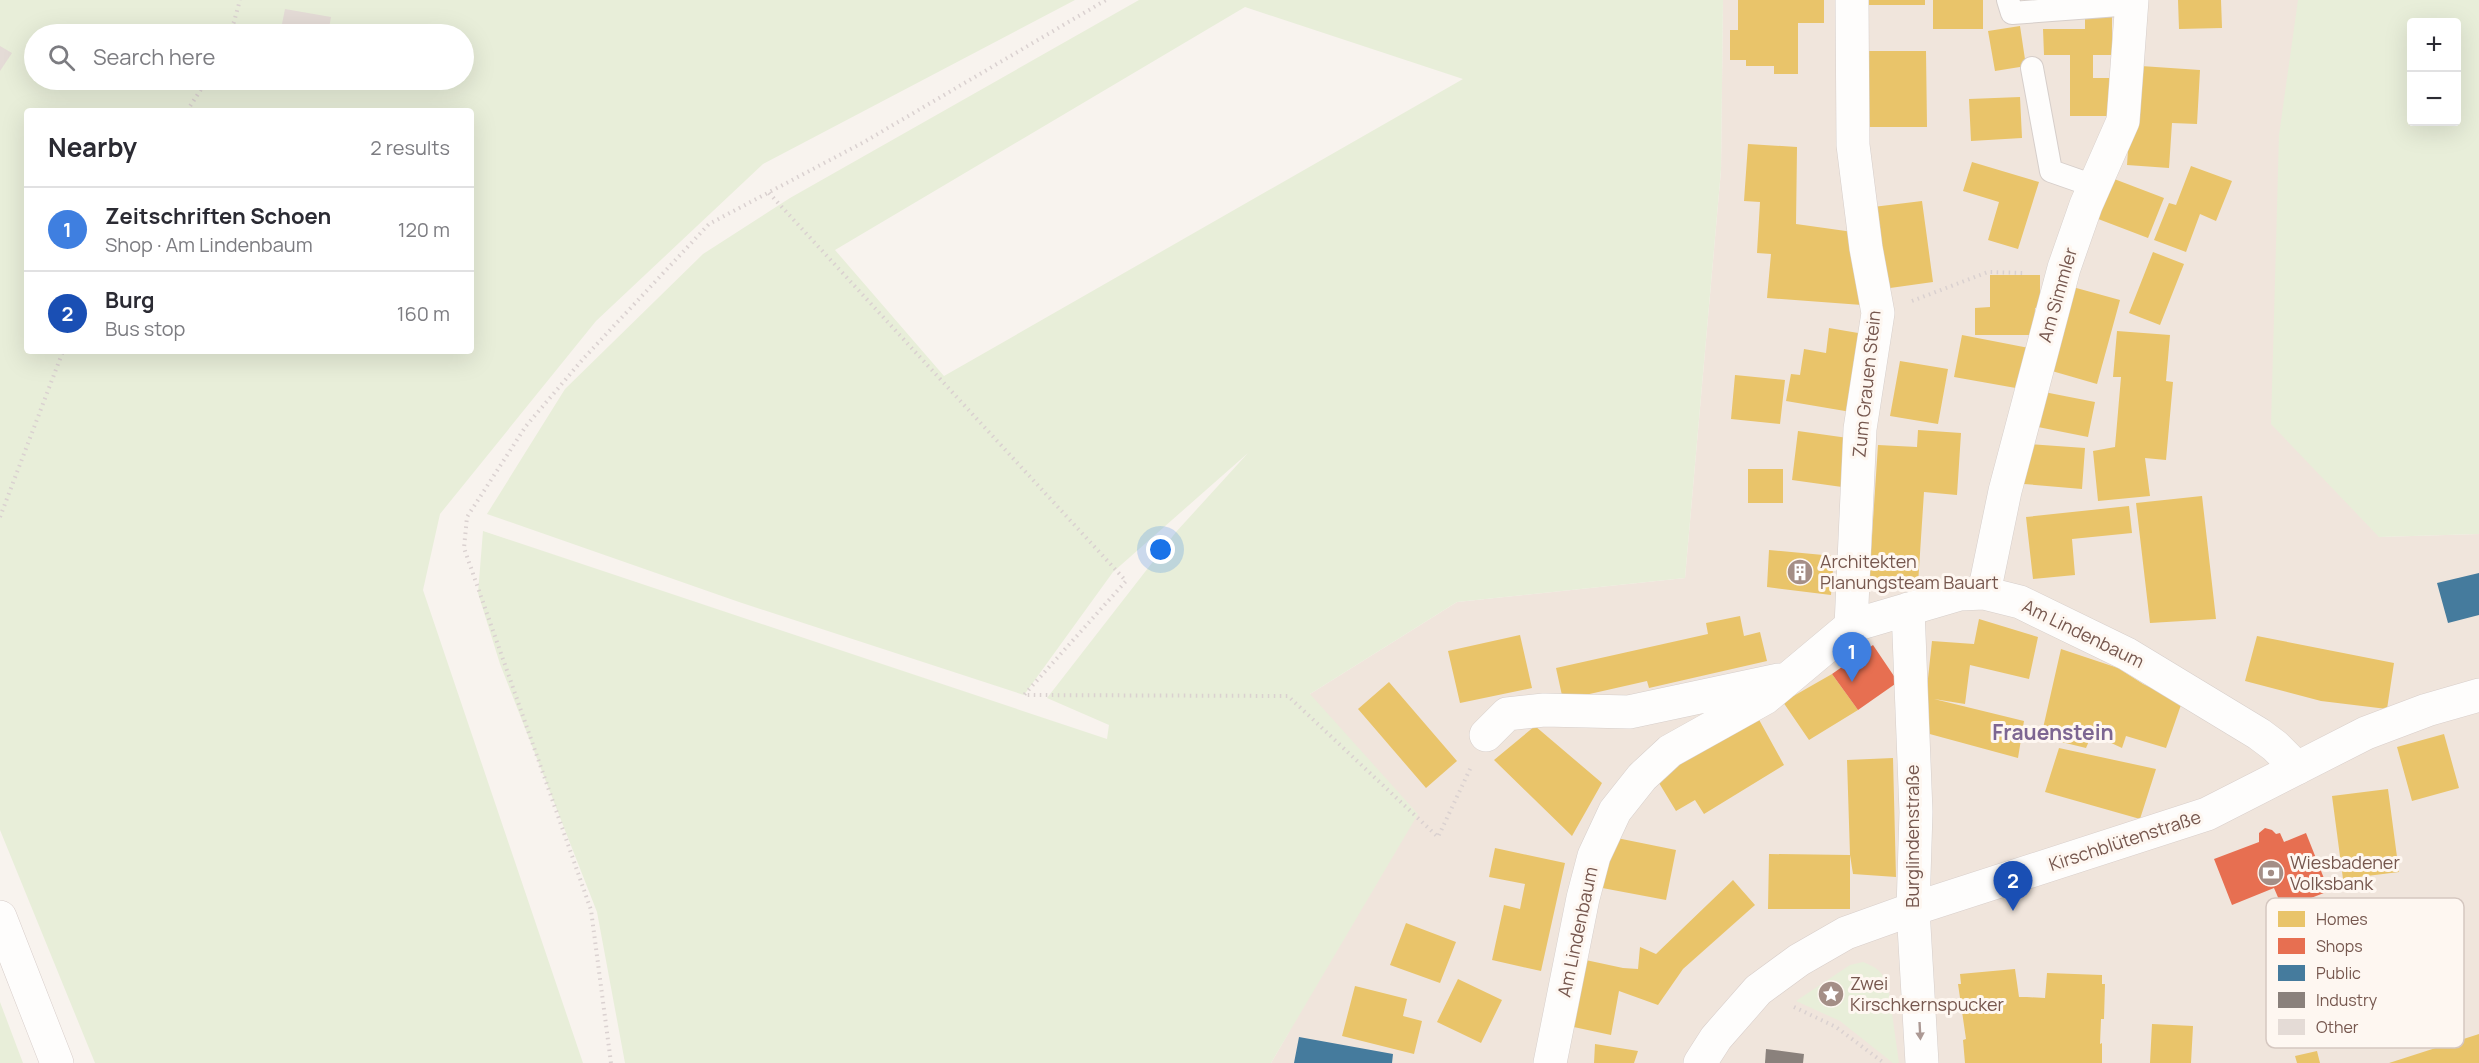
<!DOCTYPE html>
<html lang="en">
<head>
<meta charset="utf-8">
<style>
	:root { --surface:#fff; --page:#f7f7f7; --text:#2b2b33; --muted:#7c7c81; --line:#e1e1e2; --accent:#0b8043 }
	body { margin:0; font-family:Manrope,sans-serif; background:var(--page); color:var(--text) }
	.controls { position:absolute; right:18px; top:18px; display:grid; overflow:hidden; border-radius:6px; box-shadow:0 6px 24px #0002 }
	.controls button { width:54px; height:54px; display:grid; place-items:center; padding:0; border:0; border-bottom:2px solid var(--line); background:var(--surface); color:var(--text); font:30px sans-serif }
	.you { position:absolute; left:1161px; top:550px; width:21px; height:21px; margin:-15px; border:4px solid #fff; border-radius:50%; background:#1a73e8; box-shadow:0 0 0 9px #1a73e833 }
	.badge { display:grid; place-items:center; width:39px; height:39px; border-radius:50%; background:var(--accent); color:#fff; font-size:20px; font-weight:700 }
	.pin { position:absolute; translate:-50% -50px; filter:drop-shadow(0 2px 3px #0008) }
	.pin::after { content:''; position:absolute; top:32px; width:21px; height:18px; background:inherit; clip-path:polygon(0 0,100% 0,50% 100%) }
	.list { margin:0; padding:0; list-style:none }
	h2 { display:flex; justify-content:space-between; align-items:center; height:78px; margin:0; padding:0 24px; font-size:26px }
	h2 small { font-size:20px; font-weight:400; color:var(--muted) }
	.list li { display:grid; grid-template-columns:39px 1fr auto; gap:18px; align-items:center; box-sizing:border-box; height:84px; padding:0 24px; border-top:2px solid var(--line) }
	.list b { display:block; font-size:22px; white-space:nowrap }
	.list p { margin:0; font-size:20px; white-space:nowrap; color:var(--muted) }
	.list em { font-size:20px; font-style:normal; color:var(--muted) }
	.icon { flex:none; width:33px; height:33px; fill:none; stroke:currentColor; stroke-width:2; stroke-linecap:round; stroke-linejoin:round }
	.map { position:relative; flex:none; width:2479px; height:1063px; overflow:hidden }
	.search { position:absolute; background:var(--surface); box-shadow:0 6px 24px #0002; left:24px; top:24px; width:450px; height:66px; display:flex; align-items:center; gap:15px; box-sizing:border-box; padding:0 21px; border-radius:33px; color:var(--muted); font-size:22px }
	.panel { position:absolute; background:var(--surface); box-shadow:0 6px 24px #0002; left:24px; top:108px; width:450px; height:246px; border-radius:6px }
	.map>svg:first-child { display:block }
</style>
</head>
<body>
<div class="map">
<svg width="2479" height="1063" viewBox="0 0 2479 1063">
	<rect width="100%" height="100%" fill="#f8f3ee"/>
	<!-- residential -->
	<path fill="#f0e5dc" d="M1723,0H2298L2379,537L2479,534V1063H1271L1289,1032L1310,694L1457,602L1685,578L1721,170Z"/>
	<!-- green -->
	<path fill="#e8eed9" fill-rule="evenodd" d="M0,0H1075L763,164L596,321L440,514L423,590L583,1063H95L0,830ZM34,34H464V80H34ZM27,111H471V351H27Z
		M1139,0H1723L1721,170L1685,578L1457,602L1310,694L1418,814L1271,1063H625L597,912L500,664L478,593L483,531L1107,739L1109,725L1047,698L1176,532L1248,453L1113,572L1024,695L739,602L487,514L565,389L703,254L790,198ZM1245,7L1463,79L944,376L835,250Z
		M2298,0H2479V534L2379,537L2271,424L2279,135ZM2412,22H2456V122H2412Z
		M1863,962C1877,967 1882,972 1888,985L1899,1063H1893L1840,1021L1796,1001L1850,965Z
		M0,1002L23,1063H0Z"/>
	<!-- homes -->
	<path fill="#e9c46a" d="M1738,0H1824V23H1798V74H1774V66H1746V60H1730V30H1738Z
		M1856,0H1925V5H1856Z
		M1933,0H1983V29H1933Z
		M2178,0H2221L2222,28L2179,29Z
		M2085,15H2112V55H2093V78H2109V116H2070V55H2044L2043,29H2085Z
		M2020,26L2026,66L1995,71L1988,31Z
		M1860,51H1926L1927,127H1865Z
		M2141,66L2200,70L2197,124L2172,123L2169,168L2127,165L2130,121Z
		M2020,97L2022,138L1971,141L1969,99Z
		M1748,144L1797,147L1796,224L1853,232L1862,305L1767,298L1771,254L1757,253L1760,202L1744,201Z
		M1972,162L2039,182L2018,249L1988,240L1999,202L1963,191Z
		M2191,166L2232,181L2216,221L2200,214L2186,252L2154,240L2169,203L2176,205Z
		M2109,177L2164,198L2148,238L2093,217Z
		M1922,201L1933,282L1883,289L1873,207Z
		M2153,252L2184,264L2160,325L2129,313Z
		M1990,275H2040V307L2035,308L2034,335H1975V308L1990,307Z
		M2069,286L2120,300L2097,384L2045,369Z
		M1829,328L1864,334L1851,412L1786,401L1791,374L1800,375L1804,349L1826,353Z
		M2117,331L2170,335L2166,381L2173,382L2166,460L2145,458L2150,496L2098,501L2093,451L2115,447L2121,377H2113Z
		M1962,335L2034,349L2027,390L1954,377Z
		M1900,361L1948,369L1938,424L1890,416Z
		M1735,375L1785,380L1780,424L1731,419Z
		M2039,391L2095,402L2088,437L2033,426Z
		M1918,430L1961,433L1957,495L1924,492L1918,584L1869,581L1878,445L1917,447Z
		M1798,431L1848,438L1842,487L1792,480Z
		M2027,444L2085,448L2082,489L2024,484Z
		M1748,469H1783V503H1748Z
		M2202,496L2216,619L2150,623L2136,503Z
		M2129,506L2132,533L2072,539L2075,575L2033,579L2026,517Z
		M1769,550L1834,556L1831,595L1767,587Z
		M1740,616L1744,636L1760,632L1767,661L1649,688L1647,681L1563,700L1556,668L1708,634L1706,623Z
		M1979,619L2038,637L2029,679L1970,665L1965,704L1934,699L2024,721L2018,758L1926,733V697L1932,641L1974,644Z
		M1520,635L1532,688L1460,703L1448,651Z
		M2257,636L2394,663L2387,709L2321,701L2245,681Z
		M2061,649L2118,668L2143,684L2182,702L2166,748L2126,736L2122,748L2092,734L2086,748L2041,737Z
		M1832,674L1858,710L1809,740L1783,702Z
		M1389,682L1457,761L1426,788L1358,709Z
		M1757,716L1784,765L1704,814L1695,800L1676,811L1656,778Z
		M1535,726L1602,783L1572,836L1494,760Z
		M2444,734L2459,788L2412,801L2397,747Z
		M2059,748L2156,769L2140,819L2045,792Z
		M1893,758L1896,877L1853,874L1850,855V909H1768L1769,854L1850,855L1847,760Z
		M2388,789L2399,872L2343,879L2332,796Z
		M1607,836L1676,850L1666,900L1597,887Z
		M1495,848L1565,863L1541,971L1492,960L1504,905L1520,909L1525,884L1489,877Z
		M1733,880L1755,905L1683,969L1658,1005L1619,991L1611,1035L1569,1026L1581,959L1623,968L1638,969L1640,947L1656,954Z
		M1406,923L1456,942L1440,983L1390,965Z
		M2015,969L2019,997H2027L2045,998L2047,973L2102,975V984H2105L2104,1019H2101L2100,1044L2102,1043V1063H1965L1963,1040L1966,1039L1958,984H1961L1960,974Z
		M1458,979L1502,1000L1481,1043L1437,1022Z
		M1355,986L1407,999L1403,1016L1422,1021L1414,1054L1342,1036Z
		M2152,1024L2193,1026L2191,1063H2150Z
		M2479,1034V1063H2389Z
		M1595,1044L1638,1051L1634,1063H1594Z
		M2317,1051L2320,1063H2297L2295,1056Z"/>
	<!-- shops -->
	<path fill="#e76f51" d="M1873,645L1898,682L1858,710L1832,674Z
		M2265,828L2272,830L2276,834L2280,833L2284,842L2306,833L2329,891L2283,909L2274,888L2232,905L2214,859L2259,842V833Z"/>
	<!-- public -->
	<path fill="#457b9d" d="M2479,573V615L2448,623L2437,583Z
		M1299,1037L1393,1054L1392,1063H1294Z"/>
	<!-- industry -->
	<path fill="#8a817c" d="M1766,1049L1804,1054L1803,1063H1765Z"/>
	<!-- building -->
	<path fill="#e4dbd6" d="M285,9L331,17L328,34H280Z
		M0,46L12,53L0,71Z"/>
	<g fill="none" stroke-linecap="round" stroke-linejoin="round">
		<defs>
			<path id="service" d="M2008,0L2012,13L2132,4
				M2032,68L2051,171L2094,186"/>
			<path id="minor" d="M1984,593L2005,491L2064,268L2086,205L2123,121L2132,0
				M1908,609L1916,812L1913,909L1922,1063
				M1851,626L1860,429L1878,313L1866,248L1853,145L1852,0
				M1486,735L1507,714L1544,710L1629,712L1779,680
				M1550,1063L1583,898L1594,856L1615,811L1642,777L1670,751L1765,698L1851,626L1960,594L1984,593L2020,602L2127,654L2259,734L2275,746L2297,768"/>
			<path id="secondary" d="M0,917L57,1063
				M1700,1063L1716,1038L1758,990L1799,960L1846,933L1913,909L2207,814L2366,733L2427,710L2479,695"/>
		</defs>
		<!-- service casing -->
		<use href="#service" stroke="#d6ceca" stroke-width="24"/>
		<!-- minor casing -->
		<use href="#minor" stroke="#d6ceca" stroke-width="34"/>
		<!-- secondary casing -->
		<use href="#secondary" stroke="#d8ceca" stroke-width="34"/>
		<!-- path -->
		<path stroke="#dad1d0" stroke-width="4" stroke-dasharray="1.5 4.5" stroke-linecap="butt" d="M228,34L234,22L240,0
			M187,111L207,80
			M769,193L1126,581L1024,695L1288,696L1438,837L1471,767
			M1912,301L1988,272L2025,273
			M0,517L63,351
			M1794,1007L1836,1027L1884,1063
			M611,1063L591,910L464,548L467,517L526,426L583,359L709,224L864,142L1106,0"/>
		<!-- service -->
		<use href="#service" stroke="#fefdfc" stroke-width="22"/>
		<!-- minor -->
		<use href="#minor" stroke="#fefdfc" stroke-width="33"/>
		<!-- secondary -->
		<use href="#secondary" stroke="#fefdfc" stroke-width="33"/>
	</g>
	<!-- one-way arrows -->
	<defs><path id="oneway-solid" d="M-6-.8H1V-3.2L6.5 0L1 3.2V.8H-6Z" transform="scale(1.5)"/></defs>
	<use fill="#ac9994" href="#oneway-solid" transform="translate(1920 1031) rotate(87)"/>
	<!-- icons -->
	<defs>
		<symbol id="building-disc" viewBox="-11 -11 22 22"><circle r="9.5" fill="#a48e86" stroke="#fef7f1"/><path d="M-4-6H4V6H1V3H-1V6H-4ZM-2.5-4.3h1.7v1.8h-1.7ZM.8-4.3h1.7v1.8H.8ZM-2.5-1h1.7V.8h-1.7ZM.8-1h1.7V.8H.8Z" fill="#fff"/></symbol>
		<symbol id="bank-disc" viewBox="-11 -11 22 22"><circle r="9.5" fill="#a48e86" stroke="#fef7f1"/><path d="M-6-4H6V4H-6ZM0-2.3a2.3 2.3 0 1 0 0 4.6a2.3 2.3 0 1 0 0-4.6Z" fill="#fff"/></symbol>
		<symbol id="sight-disc" viewBox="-11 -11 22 22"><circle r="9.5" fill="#a48e86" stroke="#fef7f1"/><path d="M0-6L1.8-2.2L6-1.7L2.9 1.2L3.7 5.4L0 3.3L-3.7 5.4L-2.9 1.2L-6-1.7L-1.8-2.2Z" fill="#fff"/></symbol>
	</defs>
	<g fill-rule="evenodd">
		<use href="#building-disc" x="1785" y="557" width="30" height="30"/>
		<use href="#bank-disc" x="2256" y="858" width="30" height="30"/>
		<use href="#sight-disc" x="1816" y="979" width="30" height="30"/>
	</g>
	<g text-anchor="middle" stroke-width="6" stroke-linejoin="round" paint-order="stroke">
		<!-- street labels -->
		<g font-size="18" fill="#76574e" stroke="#fef7f1">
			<text transform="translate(2058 295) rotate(-74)" y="6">Am Simmler</text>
			<text transform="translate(1867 384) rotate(-84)" y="6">Zum Grauen Stein</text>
			<text transform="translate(2083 634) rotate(26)" y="6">Am Lindenbaum</text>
			<text transform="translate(1913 836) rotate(-90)" y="6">Burglindenstraße</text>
			<text transform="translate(2125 841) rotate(-18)" y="6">Kirschblütenstraße</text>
			<text transform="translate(1578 932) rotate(-78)" y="6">Am Lindenbaum</text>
		</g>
		<!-- poi labels -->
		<g font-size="18" fill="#76574e" stroke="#fef7f1" text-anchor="start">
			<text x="1820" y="568">Architekten<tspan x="1820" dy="21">Planungsteam Bauart</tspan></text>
			<text x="2290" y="869">Wiesbadener<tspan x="2290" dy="21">Volksbank</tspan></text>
			<text x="1850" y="990">Zwei<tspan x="1850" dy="21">Kirschkernspucker</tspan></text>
		</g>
		<!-- quarter labels -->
		<g font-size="21" font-weight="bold" fill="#7d6692" stroke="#fef7f1">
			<text x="2053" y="740">Frauenstein</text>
		</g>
	</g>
	<!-- legend -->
	<rect x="2266" y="898" width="198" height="150" rx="9" fill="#fef7f1" stroke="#d5c7c0" stroke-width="1.5"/>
	<rect x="2278" y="911" width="27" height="16" fill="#e9c46a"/>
	<rect x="2278" y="938" width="27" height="16" fill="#e76f51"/>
	<rect x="2278" y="965" width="27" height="16" fill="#457b9d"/>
	<rect x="2278" y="992" width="27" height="16" fill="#8a817c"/>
	<rect x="2278" y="1019" width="27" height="16" fill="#e4dbd6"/>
	<g font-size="16" fill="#76574e">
		<text x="2316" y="925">Homes</text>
		<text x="2316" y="952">Shops</text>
		<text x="2316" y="979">Public</text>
		<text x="2316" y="1006">Industry</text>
		<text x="2316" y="1033">Other</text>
	</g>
</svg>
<div class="controls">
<button>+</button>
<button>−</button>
</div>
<div class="you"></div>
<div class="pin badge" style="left:1852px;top:682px;background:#3f7fe0">1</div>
<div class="pin badge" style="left:2013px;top:911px;background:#1a4fb4">2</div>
<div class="search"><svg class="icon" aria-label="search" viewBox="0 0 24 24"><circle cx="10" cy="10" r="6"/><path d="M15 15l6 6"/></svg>Search here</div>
<section class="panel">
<h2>Nearby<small>2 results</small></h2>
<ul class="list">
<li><span class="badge" style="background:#3f7fe0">1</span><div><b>Zeitschriften Schoen</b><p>Shop · Am Lindenbaum</p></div><em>120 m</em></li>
<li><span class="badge" style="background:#1a4fb4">2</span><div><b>Burg</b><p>Bus stop</p></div><em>160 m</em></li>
</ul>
</section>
</div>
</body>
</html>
